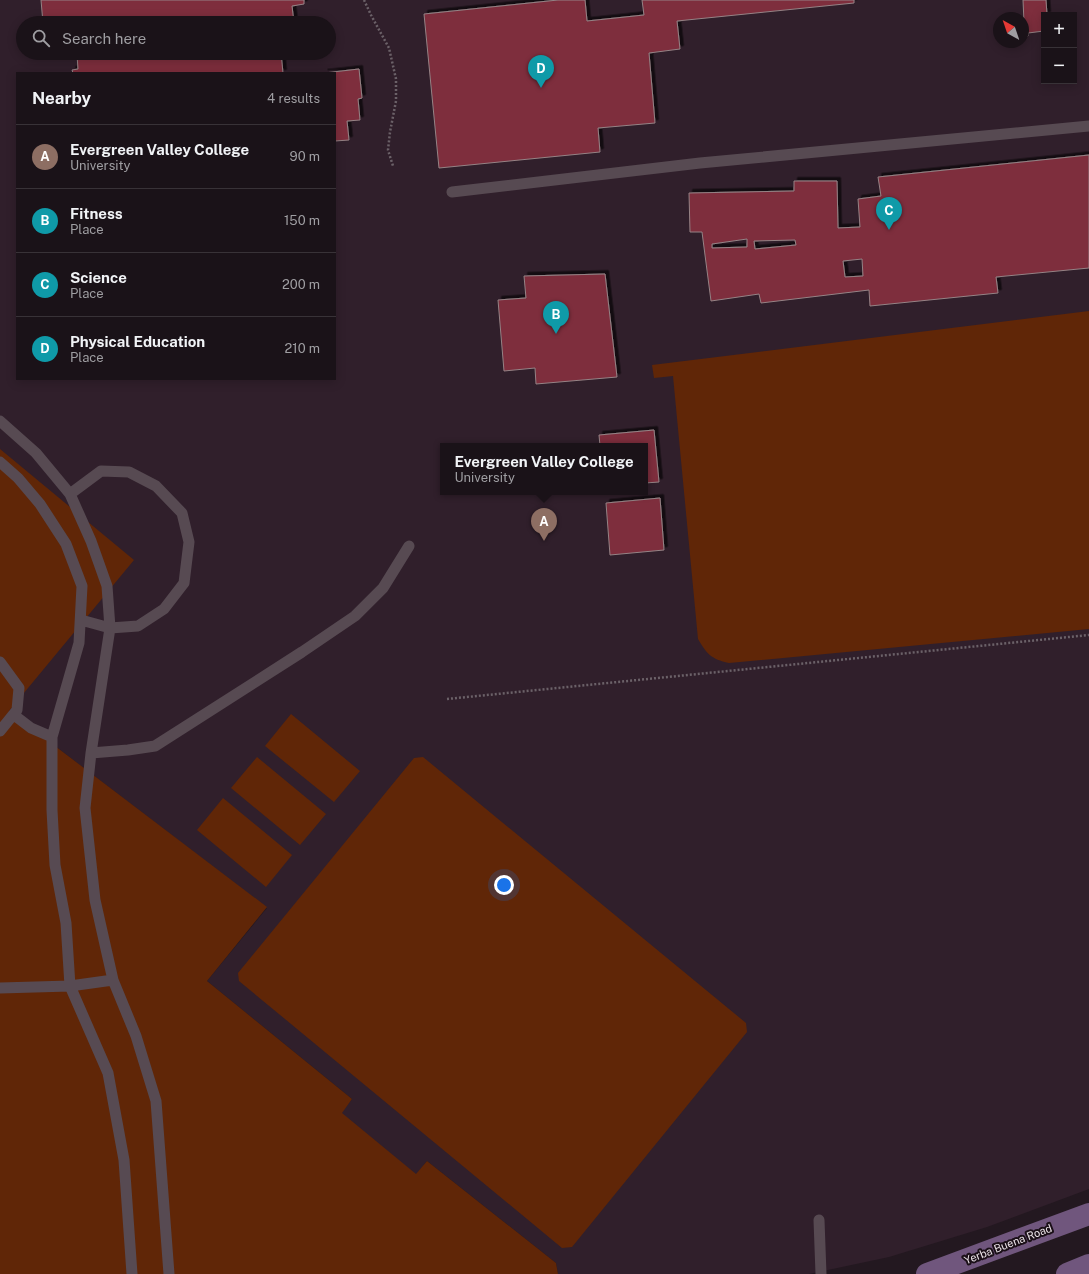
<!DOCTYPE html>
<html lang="en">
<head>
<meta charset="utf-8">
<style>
	:root { --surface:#1a1218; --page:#231b21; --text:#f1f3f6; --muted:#9f9ea2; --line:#383237; --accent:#2563eb }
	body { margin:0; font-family:"Public Sans",sans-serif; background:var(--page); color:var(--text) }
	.controls { position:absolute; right:12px; top:12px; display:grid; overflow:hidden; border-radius:0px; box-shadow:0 2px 10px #0003 }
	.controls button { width:36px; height:36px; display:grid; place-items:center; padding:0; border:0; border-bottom:1px solid var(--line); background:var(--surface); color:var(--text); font:20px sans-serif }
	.compass { position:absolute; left:993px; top:12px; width:36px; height:36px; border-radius:50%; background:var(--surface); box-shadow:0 2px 10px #0003; rotate:320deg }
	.you { position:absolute; left:504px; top:885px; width:14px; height:14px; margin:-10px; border:3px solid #fff; border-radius:50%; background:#1a73e8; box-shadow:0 0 0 6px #1a73e833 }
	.badge { display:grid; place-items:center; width:26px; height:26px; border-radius:50%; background:var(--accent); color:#fff; font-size:13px; font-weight:700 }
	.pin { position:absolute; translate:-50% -33px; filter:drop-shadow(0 1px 2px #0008) }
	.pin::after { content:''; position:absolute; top:21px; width:14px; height:12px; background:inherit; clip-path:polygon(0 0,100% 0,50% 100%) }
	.popup { position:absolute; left:440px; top:443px; width:208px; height:52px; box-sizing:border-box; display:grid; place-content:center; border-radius:0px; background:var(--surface); filter:drop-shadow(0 1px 3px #0005); font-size:13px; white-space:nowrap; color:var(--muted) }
	.popup b { font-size:15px; color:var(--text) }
	.popup::after { content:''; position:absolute; left:50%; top:100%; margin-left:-8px; border:8px solid transparent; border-top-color:var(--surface) }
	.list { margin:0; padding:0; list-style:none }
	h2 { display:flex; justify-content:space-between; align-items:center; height:52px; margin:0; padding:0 16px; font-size:17px }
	h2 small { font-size:13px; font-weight:400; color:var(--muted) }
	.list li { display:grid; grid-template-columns:26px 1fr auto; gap:12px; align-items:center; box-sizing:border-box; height:64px; padding:0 16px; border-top:1px solid var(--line) }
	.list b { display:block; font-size:15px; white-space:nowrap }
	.list p { margin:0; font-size:13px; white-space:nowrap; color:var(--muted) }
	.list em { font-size:13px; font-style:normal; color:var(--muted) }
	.icon { flex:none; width:22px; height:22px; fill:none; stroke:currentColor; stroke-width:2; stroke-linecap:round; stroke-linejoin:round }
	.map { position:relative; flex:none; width:1089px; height:1274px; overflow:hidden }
	.search { position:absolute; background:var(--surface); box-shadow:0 2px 10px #0003; left:16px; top:16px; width:320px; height:44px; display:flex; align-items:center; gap:10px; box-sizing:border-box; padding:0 14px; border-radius:22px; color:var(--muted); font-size:15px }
	.panel { position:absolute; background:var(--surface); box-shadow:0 2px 10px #0003; left:16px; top:72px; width:320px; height:308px; border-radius:0px }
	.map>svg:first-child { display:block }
</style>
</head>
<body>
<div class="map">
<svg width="1089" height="1274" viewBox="0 0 1089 1274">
	<defs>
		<filter id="shadow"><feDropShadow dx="3.5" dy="-3.5" stdDeviation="0" flood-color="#0009"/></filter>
	</defs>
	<rect width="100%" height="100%" fill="#231820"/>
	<!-- built -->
	<path fill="#301f2b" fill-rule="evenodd" d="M0,0H1089V1189L987,1227L889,1257L809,1274H558L556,1263L427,1161L416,1175L341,1113L352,1099L207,981L267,908L0,704ZM1044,15H1074V81H1044ZM999,18H1023V42H999ZM23,23H329V53H23ZM17,73H335V379H17ZM443,446H645V492H443Z"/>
	<!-- green -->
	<path fill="#602607" d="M1089,311V629L729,663C711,659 707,654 698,639L673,376L654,378L652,365Z
		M0,449L134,560L9,711L267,907L207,981L352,1099L342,1113L416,1174L427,1161L556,1263L558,1274H0Z
		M291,714L360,771L334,802L265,746Z
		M257,757L326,814L300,845L231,788Z
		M423,757L746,1023L747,1032L572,1247L562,1248L239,981L238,973L414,758Z
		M223,798L292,855L266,887L197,830Z"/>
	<!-- building -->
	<path fill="#7e2d3e" stroke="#958385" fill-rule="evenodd" filter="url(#shadow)" d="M41,0H304V4L292,6L294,23H43Z
		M558,0H585L587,21L644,15L642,0H854V3L677,21L680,49L649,53L655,123L598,128L600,152L439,168L424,14Z
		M1023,0H1046L1047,15H1044V31L1028,33V36H1023V22H1024Z
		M78,53H281L283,73H73L72,70L78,69L77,55H78Z
		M359,69L362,98L358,99L360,120L347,121L349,140L335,141V73H324Z
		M1089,155V268L996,277L998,293L870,306L869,290L761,303L759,294L711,301L702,232H690L689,193L794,191V181H837L838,228L860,227L858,199L881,196L878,177ZM747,239V247L712,248V244ZM795,240L796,245L755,249L754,241ZM862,259L863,276L845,277L843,261Z
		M605,274L617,377L536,384L535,368L504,371L498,300L526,298L524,276Z
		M654,430L659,482L645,483V446H600L599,435Z
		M660,498L664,550L610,555L606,503Z"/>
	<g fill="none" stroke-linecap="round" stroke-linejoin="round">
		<!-- path -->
		<path stroke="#6b6168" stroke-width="2.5" stroke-dasharray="2 2" stroke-linecap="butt" d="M364,0L371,15L389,48L396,79V101L390,132L388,150L393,166
			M447,699L1089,635"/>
		<!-- lane -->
		<path stroke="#574a52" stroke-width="11" d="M452,192L700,163L1089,126
			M0,421L36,453L70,494L91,541L107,586L110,628L91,753L85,808L95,900L113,980L136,1036L156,1101L169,1274
			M0,462L18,478L40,504L66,544L82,586L79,643L52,737V810L55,865L66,923L70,986L108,1073L124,1160L132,1274
			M70,494L101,471L129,472L156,486L182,513L189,542L184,583L164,609L138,626L110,628L81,620
			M0,662L19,688L17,710L0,731
			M14,715L31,728L52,737
			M91,753L128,750L155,746L302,652L355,616L383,588L409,546
			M0,988L70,986L113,980
			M819,1220L821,1274"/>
		<!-- secondary -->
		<path stroke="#70567d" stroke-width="22" d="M927,1274L1089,1214
			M1067,1274L1089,1265"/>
	</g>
	<g text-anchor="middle" stroke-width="4" stroke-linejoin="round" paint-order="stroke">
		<!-- street labels -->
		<g font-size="11" fill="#e9e1e6" stroke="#1a0f17">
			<text transform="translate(1008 1244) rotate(-21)" y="4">Yerba Buena Road</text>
		</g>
	</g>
</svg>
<div class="controls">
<button>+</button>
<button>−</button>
</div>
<svg class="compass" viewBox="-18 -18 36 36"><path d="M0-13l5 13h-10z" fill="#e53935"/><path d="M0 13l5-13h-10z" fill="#9f9ea2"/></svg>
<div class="you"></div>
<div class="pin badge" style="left:544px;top:541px;background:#8d6e63">A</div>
<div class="popup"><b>Evergreen Valley College</b>University</div>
<div class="pin badge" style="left:556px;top:334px;background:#0f9aa8">B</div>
<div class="pin badge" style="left:889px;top:230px;background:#0f9aa8">C</div>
<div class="pin badge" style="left:541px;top:88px;background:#0f9aa8">D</div>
<div class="search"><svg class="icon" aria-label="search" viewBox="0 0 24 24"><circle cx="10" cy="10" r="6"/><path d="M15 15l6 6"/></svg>Search here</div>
<section class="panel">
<h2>Nearby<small>4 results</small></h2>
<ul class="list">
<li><span class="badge" style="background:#8d6e63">A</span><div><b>Evergreen Valley College</b><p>University</p></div><em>90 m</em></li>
<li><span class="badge" style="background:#0f9aa8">B</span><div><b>Fitness</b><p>Place</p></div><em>150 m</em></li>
<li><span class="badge" style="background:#0f9aa8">C</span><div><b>Science</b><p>Place</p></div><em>200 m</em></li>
<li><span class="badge" style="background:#0f9aa8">D</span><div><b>Physical Education</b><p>Place</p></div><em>210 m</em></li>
</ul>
</section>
</div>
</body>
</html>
